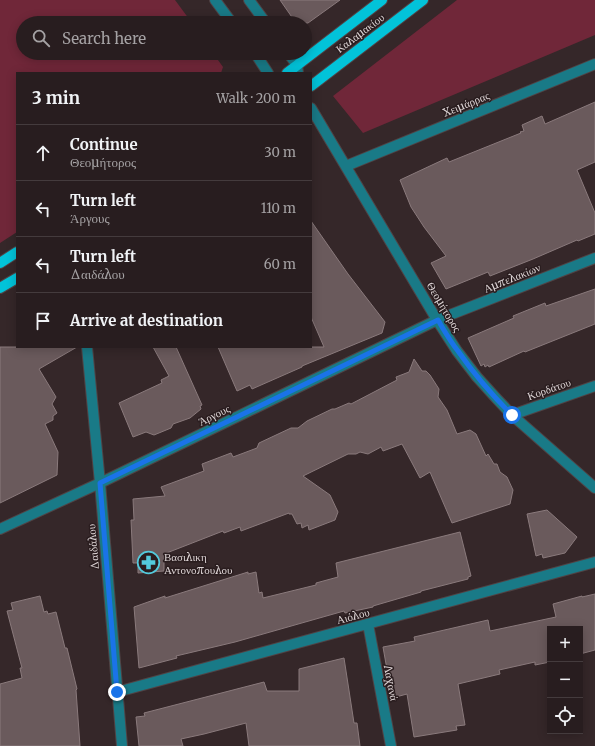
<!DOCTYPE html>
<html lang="en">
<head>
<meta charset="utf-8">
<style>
	:root { --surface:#281d1f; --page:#342a2c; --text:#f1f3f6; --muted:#a5a2a4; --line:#443b3d }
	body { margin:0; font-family:Merriweather,serif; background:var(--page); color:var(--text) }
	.controls { position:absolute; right:12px; bottom:12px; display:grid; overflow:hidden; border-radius:0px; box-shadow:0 2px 10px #0003 }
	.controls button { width:36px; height:36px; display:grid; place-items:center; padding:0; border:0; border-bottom:1px solid var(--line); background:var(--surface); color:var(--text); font:20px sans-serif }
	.stop { position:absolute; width:12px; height:12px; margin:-9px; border:3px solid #1a73e8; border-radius:50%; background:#fff }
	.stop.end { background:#1a73e8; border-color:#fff; box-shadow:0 1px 4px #0008 }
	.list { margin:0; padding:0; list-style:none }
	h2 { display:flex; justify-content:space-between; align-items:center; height:52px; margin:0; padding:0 16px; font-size:17px }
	h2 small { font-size:13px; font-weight:400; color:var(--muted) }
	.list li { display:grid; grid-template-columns:26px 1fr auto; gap:12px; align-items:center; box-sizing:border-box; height:56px; padding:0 16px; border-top:1px solid var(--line) }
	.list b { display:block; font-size:15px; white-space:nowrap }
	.list p { margin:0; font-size:13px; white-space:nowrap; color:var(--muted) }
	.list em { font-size:13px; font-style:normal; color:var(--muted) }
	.icon { flex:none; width:22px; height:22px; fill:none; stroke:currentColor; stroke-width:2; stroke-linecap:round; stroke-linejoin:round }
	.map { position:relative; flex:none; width:595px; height:746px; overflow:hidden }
	.search { position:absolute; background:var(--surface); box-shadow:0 2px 10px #0003; left:16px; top:16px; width:296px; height:44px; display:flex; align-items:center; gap:10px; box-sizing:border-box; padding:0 14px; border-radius:22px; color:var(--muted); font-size:15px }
	.panel { position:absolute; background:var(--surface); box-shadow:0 2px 10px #0003; left:16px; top:72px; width:296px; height:276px; border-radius:0px }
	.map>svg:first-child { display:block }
</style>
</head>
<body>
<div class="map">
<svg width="595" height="746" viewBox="0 0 595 746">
	<rect width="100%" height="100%" fill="#352729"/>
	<!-- green -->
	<path fill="#702739" d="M0,0H175L192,23H23V53H213L223,67L221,73H17V232L0,243Z
		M457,0H595V35L363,133L333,96Z"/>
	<!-- building -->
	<path fill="#6a5a5c" stroke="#8a7a7c" d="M280,0H340L308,23H296Z
		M595,102V162L577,170L595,213V234L578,241L577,240L533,259L490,276L488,272L446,289L431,263L446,256L424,227L411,207L400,180L447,158L449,162L521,133L520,132L524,131L522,125L542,116L545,124Z
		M311,221L348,274L385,322L382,333L302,366V367L252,389L250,385L237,391L218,347H324L311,317Z
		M595,289V324L525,352L524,351L489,367L488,365L485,367L484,364L481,366L468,338L514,318L513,316L545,303L546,306Z
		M0,347H77L39,369L56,397L52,404L57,413L53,416V420L45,424L58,452L57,475L0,503Z
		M153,347H176L202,405L200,406L201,409L190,418L173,424L171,428L154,435L146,432L133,437L119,403L162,383L161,380L169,376Z
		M414,359L422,371H426L430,375L439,389L438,397L447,410L457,434L470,430L476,434L486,456L488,454L494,464H497L500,472L507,477L513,490L510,504L452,523L430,472L420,478L402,444L383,451L381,447L368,454L360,452L356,454H348L303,476L330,495L338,512L335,520L309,530L308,525L302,528L301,523L297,524L292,514H289V513L241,531L240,527L224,533L223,531L164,554V571L138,573V563H133L131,520H134L133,499L165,496L161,487L204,471L202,464L231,453L233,457L257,448L259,443L291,428H298L307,421L332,409H335L349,403L351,404L397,380L396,377L409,372Z
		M547,510L577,537L565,553L543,558L542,554L536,556L527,514Z
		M460,532L471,576L468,577V579L421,591V592L373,606V607L345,613L344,611L235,642L176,656L177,658L139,668L134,607L165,596V598L248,572V574L256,572L259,593L262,592L263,598L316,585V583L338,577L336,563Z
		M595,594V650L580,654V629H550V662L535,665V662L499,670L500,674L458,684L465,725L456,726L457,730L414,737L407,694L392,698L383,647L415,641L414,637L488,620L490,631L556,617L553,604L582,596V597Z
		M40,596L44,612L47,611L48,614L56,612L65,648H67L77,689L76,690L80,746H0V684L22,678L20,668H22L7,611L13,610L11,603Z
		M344,658L354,723H357L360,746H249L246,723L204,734L181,739L183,746H139L136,717L145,716L144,713L264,682L267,691H299V669Z"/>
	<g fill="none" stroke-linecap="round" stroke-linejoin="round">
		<defs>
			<path id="minor" d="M215,0L232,23
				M249,0L266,23
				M255,53L268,73
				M288,53L297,65L298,73
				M311,108L437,320L457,351L477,377L496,398L512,415L595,488
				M346,166L595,64
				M87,347L100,483L122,746
				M512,415L595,386
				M0,529L100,483L437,320L595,258
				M368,624L391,746
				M117,692L595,562"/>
			<path id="major" d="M287,73L382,0
				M311,86L423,0
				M0,263L17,252
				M0,288L17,278"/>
		</defs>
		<!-- minor casing -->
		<use href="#minor" stroke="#504345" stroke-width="12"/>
		<!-- major casing -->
		<use href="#major" stroke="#504345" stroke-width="12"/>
		<!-- minor -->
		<use href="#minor" stroke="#197a87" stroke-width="10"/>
		<!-- major -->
		<use href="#major" stroke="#02c3d9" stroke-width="10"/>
	</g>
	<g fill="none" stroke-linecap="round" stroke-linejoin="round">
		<!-- route -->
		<path stroke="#1a73e8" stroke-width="5" d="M117,692L100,483L438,320C444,330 450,341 458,351C474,374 492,395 512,415"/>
	</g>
	<!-- icons -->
	<defs>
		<symbol id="pharmacy-ring" viewBox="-11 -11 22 22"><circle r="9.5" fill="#2a1d1f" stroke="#53cadc" stroke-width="1.5"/><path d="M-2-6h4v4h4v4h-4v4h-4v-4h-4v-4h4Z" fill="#53cadc"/></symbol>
	</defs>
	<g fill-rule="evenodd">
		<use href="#pharmacy-ring" x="136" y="550" width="25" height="25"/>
	</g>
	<g text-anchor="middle" stroke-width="3" stroke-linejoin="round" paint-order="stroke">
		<!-- street labels -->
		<g font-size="11" fill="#ddd4d5" stroke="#2a1d1f">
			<text transform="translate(360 33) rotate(-37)" y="4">Καλαμακίου</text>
			<text transform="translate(466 104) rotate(-22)" y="4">Χειμάρρας</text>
			<text transform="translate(512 278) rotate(-22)" y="4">Αμπελακίων</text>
			<text transform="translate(444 307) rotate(59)" y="4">Θεομήτορος</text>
			<text transform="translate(549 389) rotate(-19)" y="4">Κορδάτου</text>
			<text transform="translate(214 415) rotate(-26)" y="4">Άργους</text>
			<text transform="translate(93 547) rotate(-95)" y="4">Δαιδάλου</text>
			<text transform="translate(353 616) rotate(-15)" y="4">Αιόλου</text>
			<text transform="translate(391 683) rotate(79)" y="4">Λαχανά</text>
		</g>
		<!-- poi labels -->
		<g font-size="11" fill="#ddd4d5" stroke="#2a1d1f" text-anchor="start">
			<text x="164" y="561">Βασιλικη<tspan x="164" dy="13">Αντονοπουλου</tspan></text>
		</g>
	</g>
</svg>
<div class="controls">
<button>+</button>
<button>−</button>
<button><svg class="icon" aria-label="locate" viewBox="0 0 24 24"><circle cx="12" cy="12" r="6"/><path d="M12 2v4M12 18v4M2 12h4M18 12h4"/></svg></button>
</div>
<div class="stop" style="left:512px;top:415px"></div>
<div class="stop end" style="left:117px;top:692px"></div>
<div class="search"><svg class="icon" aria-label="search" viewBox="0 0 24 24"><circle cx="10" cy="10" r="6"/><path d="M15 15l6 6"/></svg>Search here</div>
<section class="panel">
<h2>3 min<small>Walk · 200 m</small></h2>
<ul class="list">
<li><svg class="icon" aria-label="ahead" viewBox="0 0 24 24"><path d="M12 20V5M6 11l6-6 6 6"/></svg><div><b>Continue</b><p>Θεομήτορος</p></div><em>30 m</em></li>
<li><svg class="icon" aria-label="left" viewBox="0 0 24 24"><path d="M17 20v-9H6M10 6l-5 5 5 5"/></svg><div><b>Turn left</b><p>Άργους</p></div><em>110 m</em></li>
<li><svg class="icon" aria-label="left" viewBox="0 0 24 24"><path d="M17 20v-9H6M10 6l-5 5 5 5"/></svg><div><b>Turn left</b><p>Δαιδάλου</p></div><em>60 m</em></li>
<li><svg class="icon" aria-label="arrive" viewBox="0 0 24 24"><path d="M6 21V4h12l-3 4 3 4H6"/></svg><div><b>Arrive at destination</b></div></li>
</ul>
</section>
</div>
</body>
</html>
